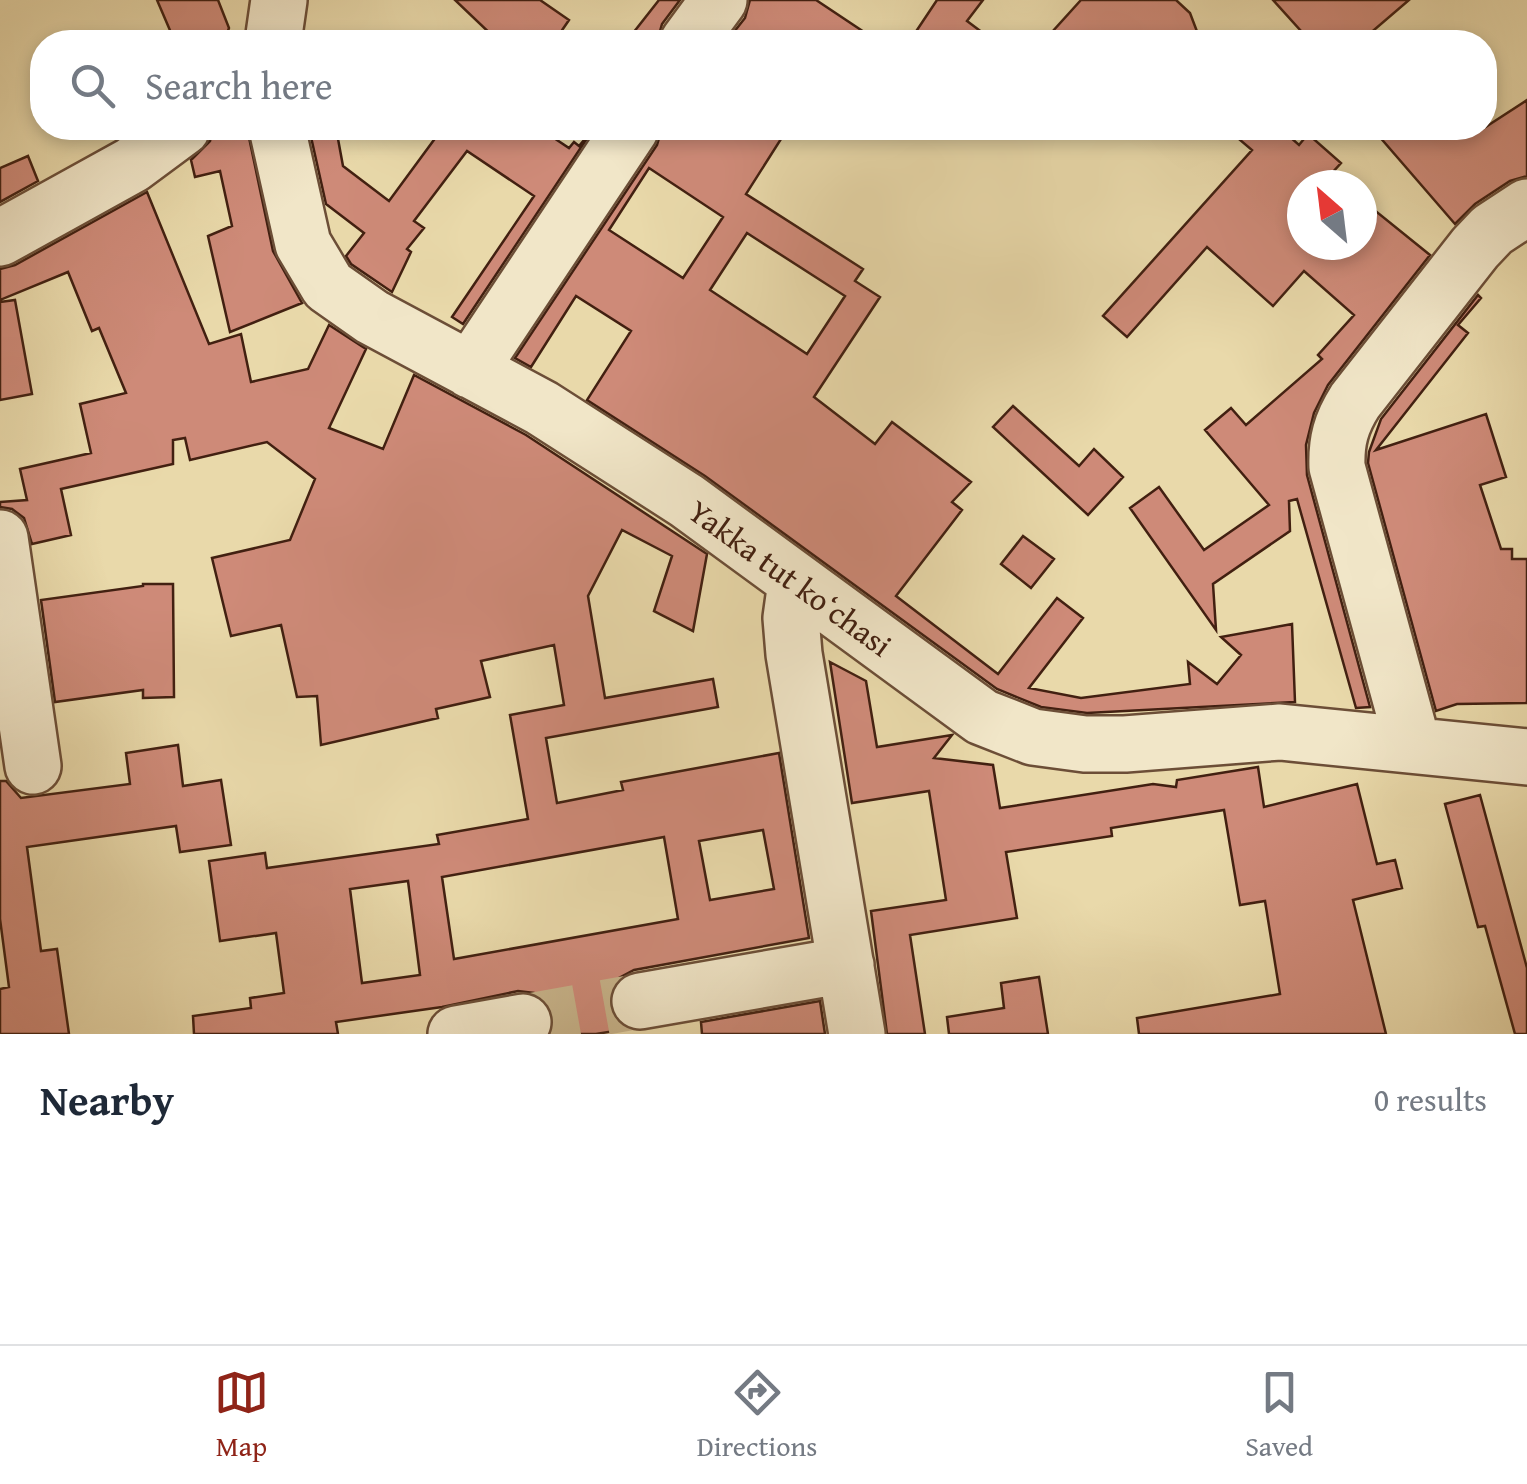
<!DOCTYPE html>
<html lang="en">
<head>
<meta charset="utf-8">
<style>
	:root { --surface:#fff; --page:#f6f6f7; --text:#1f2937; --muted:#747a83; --line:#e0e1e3; --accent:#8f2418 }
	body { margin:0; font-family:"Gentium Book Plus",serif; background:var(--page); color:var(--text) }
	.compass { position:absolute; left:1287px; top:170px; width:90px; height:90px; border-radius:50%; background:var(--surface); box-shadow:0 5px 15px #0003; rotate:332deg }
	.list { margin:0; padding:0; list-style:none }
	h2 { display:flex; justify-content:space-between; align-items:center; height:130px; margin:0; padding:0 40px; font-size:42px }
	h2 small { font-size:32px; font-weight:400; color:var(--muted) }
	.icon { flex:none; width:55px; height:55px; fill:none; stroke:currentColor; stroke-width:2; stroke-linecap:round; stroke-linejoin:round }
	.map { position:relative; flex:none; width:1527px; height:1034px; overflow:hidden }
	.search { position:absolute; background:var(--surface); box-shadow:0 5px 15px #0003; left:30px; right:30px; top:30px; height:110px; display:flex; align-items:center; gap:25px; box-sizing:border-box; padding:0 35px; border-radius:40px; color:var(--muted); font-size:38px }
	.sheet { height:310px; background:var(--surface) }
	nav { display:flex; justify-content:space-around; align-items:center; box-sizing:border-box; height:140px; border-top:2px solid var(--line); background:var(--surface); font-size:28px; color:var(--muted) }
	nav a { display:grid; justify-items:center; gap:5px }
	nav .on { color:var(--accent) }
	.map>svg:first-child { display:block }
</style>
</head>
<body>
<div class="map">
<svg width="1527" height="1034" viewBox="0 0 1527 1034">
	<rect width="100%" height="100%" fill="#e9d9aa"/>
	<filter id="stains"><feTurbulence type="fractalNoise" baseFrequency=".002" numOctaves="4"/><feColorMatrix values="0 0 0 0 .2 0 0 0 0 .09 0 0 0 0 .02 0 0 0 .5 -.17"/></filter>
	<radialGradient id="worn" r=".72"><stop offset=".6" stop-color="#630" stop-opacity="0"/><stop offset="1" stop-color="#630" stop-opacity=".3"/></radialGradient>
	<!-- building -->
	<path fill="#ce8a78" stroke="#422011" stroke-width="2.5" fill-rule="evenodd" d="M157,0H218L229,28L224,42H175Z
		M455,0H540L569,20L554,42H499Z
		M659,0H680L662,24L657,42H626Z
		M750,0H816L879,42H726L745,18Z
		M937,0H983L967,21L995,42H909Z
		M1081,0H1176L1190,13L1201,42H1043Z
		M1273,0H1409L1360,42H1311Z
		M1527,100V176L1510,181L1475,204L1455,224L1372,128H1484Z
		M213,128H247L273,251L302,303L230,332L208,236L232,226L220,171L195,177L191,160L210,141Z
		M309,128H336L343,166L389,201L439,133L431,128H539L569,148L574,142L579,146L594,128L463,324L452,317L534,196L467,151L414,221L424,228L407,249L411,252L392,292L351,264L346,256L364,233L326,204Z
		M662,128H788L746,194L863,269L855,281L880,297L814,397L875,444L892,422L971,482L952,502L962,510L896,596L998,674L1057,598L1083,618L1029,688L1081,698L1190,684L1188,662L1217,684L1241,655L1221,637L1292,624L1295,702L1087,713L1041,707L997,689L705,476L587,400L631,331L576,296L531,367L515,358L657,145ZM649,168L723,217L683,278L609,230ZM747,233L845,296L807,354L710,290Z
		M1226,128H1280L1299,145L1308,134L1341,163L1321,185H1302V245H1362V200L1430,255L1328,385L1314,413L1306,445L1307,475L1370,707L1356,708L1297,499L1289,501L1290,531L1213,584L1216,630L1130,508L1159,487L1204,550L1269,505L1205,430L1231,408L1246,425L1322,359L1318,355L1354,315L1304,271L1273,306L1207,247L1127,337L1103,316L1252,150Z
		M28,156L38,181L0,202V168Z
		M147,192L209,344L241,334L251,382L308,369L329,325L366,349L329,428L383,449L414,375L526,435L707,554L693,631L654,611L672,556L622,530L588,596L605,698L713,679L718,707L546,738L557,803L623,790L621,782L779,753L809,938L634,970L619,978L610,991V1007L616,1020L627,1029L596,1034H552L554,1017L547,1003L534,993L518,991L442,1007L336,1022L338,1034H194L193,1016L251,1008L250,998L284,993L276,933L220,941L209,861L265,853L267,868L439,844L437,835L528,819L510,715L564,705L554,645L481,661L490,697L436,709L438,718L321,745L317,696L297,697L281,625L231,636L212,558L290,540L315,479L267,442L190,460L185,438L173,440V464L61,489L71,535L32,544L24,518L12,509L0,507V502L27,500L20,469L91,453L80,404L126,393L99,328L92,331L68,272L0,300V269L15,265ZM763,830L774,889L710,900L699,841ZM664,837L678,919L454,959L442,877ZM408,881L420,975L362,983L350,889Z
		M1478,295L1481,298L1458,325L1468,333L1376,450L1486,414L1506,477L1480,485L1501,549H1512V559H1527V703L1457,704L1436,711L1368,463L1369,452L1381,419Z
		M15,300L32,394L0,400V302Z
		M1013,406L1079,466L1094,449L1123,477L1088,515L993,427Z
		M1023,536L1054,559L1031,588L1001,564Z
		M143,584H173L174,697L143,698V690L55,702L41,600L143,586Z
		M830,662L866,681L877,747L952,735L934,758L993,765L1000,808L1153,784L1176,787L1177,780L1258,767L1264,807L1357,784L1377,864L1395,860L1402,888L1353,900L1386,1034H1139L1137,1018L1280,994L1265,901L1240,905L1224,810L1111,828L1112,836L1006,852L1017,918L910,935L925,1034H887L871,911L946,900L929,791L852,803Z
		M178,745L183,786L221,780L231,845L180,852L176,826L27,847L41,951L57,949L69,1034H0V989L9,987L0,919V781H6L21,798L130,784L126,753Z
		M1480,795L1527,968V1034H1515L1485,926L1478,927L1445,804Z
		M1039,977L1048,1034H949L947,1017L1004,1008L1001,983Z
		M820,1001L825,1034H702L701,1022Z"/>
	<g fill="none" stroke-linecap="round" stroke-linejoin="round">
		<!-- minor-tunnel -->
		<path stroke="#c8b48b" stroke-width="55" stroke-dasharray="55 28" stroke-linecap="butt" d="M523,1022L640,1001"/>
		<defs>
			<path id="minor" d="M273,42L279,0
				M688,42L719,0
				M277,128L303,244L328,286L372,317L542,408L687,501L982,717L1033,737L1085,744H1125L1280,732L1527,757
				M0,238L132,165L182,128
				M470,370L631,128
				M0,538L33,766
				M796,582L791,618L794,654L857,1034
				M1413,745L1337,467C1336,441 1341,423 1355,401L1475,248L1492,230L1527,207
				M640,1001L846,965
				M456,1034L523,1022"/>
		</defs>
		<!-- minor casing -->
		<use href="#minor" stroke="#6c4e37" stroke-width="60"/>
		<!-- minor -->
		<use href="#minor" stroke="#f1e6c8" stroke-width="55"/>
	</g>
	<g text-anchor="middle" stroke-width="9" stroke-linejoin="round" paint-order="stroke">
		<!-- street labels -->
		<g font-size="32" fill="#422011" stroke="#f1e6c8">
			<text transform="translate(790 578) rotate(36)" y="11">Yakka tut koʻchasi</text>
		</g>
	</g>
	<rect width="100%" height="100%" filter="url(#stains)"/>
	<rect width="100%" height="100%" fill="url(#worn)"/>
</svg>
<svg class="compass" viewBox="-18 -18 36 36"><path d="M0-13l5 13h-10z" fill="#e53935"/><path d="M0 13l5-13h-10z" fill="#747a83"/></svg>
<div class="search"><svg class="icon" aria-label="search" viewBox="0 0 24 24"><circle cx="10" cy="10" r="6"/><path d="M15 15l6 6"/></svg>Search here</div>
</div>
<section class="sheet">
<h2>Nearby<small>0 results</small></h2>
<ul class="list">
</ul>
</section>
<nav>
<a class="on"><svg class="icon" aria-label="map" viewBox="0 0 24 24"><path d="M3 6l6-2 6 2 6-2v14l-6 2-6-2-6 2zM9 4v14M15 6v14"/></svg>Map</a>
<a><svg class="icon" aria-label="directions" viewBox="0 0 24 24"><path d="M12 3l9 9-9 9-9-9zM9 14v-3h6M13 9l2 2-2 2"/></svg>Directions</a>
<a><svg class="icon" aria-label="saved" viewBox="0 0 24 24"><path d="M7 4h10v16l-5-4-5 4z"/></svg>Saved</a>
</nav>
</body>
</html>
